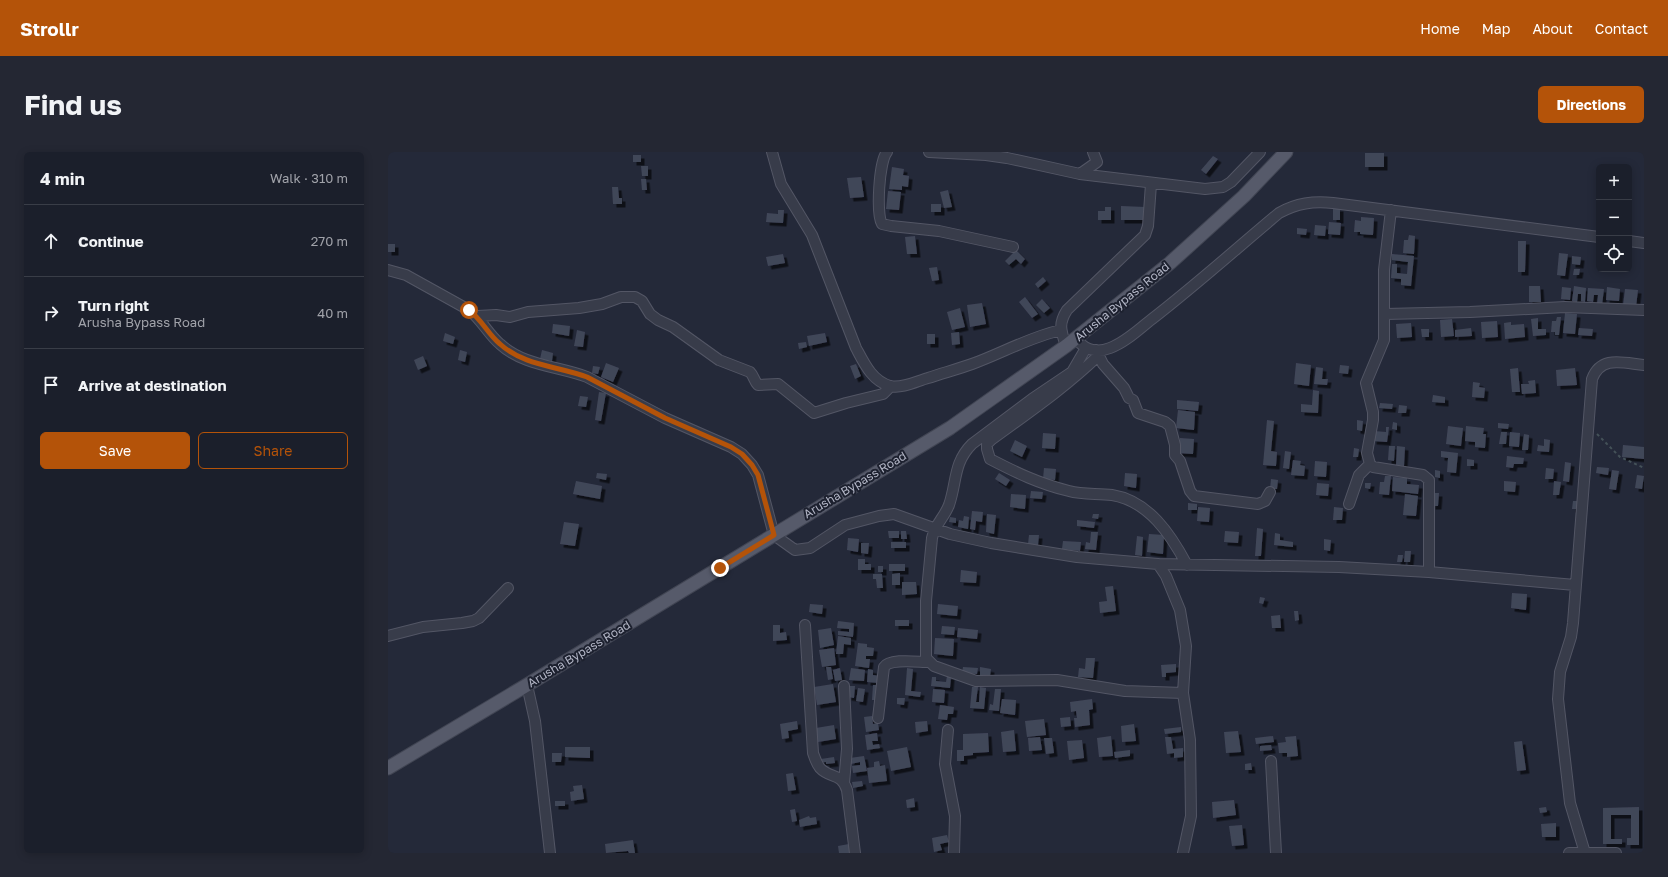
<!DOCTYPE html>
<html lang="en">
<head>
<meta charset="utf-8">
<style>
	:root { --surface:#1b1f2b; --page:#242733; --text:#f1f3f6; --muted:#a0a2a9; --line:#393d47; --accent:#b45309 }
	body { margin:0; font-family:"Golos Text",sans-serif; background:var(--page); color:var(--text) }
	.controls { position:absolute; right:12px; top:12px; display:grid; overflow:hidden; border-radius:6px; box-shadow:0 2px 10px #0003 }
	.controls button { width:36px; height:36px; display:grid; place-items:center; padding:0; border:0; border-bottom:1px solid var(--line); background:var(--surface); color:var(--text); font:20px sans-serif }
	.stop { position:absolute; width:12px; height:12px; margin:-9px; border:3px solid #b45309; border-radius:50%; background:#fff }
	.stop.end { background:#b45309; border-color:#fff; box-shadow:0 1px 4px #0008 }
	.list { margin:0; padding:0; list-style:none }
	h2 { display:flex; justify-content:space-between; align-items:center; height:52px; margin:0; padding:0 16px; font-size:17px }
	h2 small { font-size:13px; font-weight:400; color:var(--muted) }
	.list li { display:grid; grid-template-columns:26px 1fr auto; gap:12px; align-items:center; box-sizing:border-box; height:72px; padding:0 16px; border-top:1px solid var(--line) }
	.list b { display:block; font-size:15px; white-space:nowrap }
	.list p { margin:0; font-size:13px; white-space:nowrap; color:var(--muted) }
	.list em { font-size:13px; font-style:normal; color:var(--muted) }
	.actions { display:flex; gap:8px; padding:12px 16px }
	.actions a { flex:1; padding:9px 0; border:1px solid var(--accent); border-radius:6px; text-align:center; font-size:14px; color:var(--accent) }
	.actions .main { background:var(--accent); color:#fff }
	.icon { flex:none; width:22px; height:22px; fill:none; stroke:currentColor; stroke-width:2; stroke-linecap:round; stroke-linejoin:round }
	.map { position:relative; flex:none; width:1256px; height:701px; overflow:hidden; border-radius:6px }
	header { display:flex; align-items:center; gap:24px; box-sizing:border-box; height:56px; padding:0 20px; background:var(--accent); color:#fff }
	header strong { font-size:19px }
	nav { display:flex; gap:22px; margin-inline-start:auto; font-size:14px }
	.intro { display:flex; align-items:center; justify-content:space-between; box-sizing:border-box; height:96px; padding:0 24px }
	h1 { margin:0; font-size:28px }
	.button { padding:10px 18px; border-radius:6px; background:var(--accent); color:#fff; font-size:14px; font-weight:700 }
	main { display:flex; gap:24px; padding:0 24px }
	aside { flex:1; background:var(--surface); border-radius:6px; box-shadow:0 2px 10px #0003 }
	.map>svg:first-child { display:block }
</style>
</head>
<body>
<header>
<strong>Strollr</strong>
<nav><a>Home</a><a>Map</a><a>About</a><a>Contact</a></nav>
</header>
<div class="intro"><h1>Find us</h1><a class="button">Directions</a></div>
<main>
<aside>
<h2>4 min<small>Walk · 310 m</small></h2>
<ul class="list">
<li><svg class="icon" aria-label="ahead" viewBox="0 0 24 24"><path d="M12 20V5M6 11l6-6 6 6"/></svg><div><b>Continue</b></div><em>270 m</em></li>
<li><svg class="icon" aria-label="right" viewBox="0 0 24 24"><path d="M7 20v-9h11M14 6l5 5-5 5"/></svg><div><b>Turn right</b><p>Arusha Bypass Road</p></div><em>40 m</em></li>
<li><svg class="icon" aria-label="arrive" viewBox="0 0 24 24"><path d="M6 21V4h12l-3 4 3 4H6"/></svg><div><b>Arrive at destination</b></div></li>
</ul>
<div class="actions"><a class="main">Save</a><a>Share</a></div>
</aside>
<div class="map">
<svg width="1256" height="701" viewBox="0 0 1256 701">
	<defs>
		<filter id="shadow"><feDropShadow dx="3.5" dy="3.5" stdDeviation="0" flood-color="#0009"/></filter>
	</defs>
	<rect width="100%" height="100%" fill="#242939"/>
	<!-- building -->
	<path fill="#414659" filter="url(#shadow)" d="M977,1H996V15H977Z
		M245,3H253V10H245Z
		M825,4L830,7L818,22L813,18Z
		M253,14H260V24H254Z
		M504,15L516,17L515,23L521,24L520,35L514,34V38L501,37Z
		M473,25L476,45L462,46L459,26Z
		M253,27H258L259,38H254Z
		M224,35H230L231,46H234V52H225Z
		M560,38L564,55L556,56L552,40Z
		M500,39L513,40L511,58L498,57Z
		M543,52H553V60H543Z
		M733,54L757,55L756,68H733Z
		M717,55H723V68H710V59H717Z
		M945,56H952V68H945Z
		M390,58H396L395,71L378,70L379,61L390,62Z
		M973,65L986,66L985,83L972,82V80H966L967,68L973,69Z
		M941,70L953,71L952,83L940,82Z
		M927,73L938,74L937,84L926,83Z
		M909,76L919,77L918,83L909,82Z
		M1021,83L1027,84L1026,102L1015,101L1016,88H1020Z
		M527,84L529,102H519L517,85Z
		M1130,89H1138L1137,120H1130Z
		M0,92H7V100H0Z
		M628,98L637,107L633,112L628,107L621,113L617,109Z
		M1171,101L1180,102L1177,124L1169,123Z
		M395,102L397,111L380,114L378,105Z
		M1004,102L1026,104L1023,134L1013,133V127L1003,126L1004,112H1009V121L1019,122L1020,110L1004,108Z
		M1184,104L1193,105L1192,113L1184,112Z
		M549,115L551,128L544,129L541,116Z
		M1186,117H1192L1191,123H1185Z
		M655,125L658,129L650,136L647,132Z
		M1141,134H1152L1153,150H1141Z
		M1186,134L1198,136L1197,150L1193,149V142H1190L1189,150L1184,149Z
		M1174,135L1183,136L1182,148L1173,147Z
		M1219,135L1232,137L1231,149L1218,148Z
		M1200,136L1216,137L1214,153H1209L1210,143H1206L1205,150L1199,149Z
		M1237,137L1250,138L1248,155L1235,154Z
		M637,145L650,162L644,166L631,150Z
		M654,147L662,156L656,161L648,153Z
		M594,151L598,172L582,175L579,153Z
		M572,156L577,175L564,178L559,160Z
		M1177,161L1189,162L1187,182L1175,181Z
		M1169,165H1173L1171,183H1167V180H1163L1164,169H1168Z
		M1150,166V177H1158V183L1145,184L1143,167Z
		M1064,167L1066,184L1053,185L1052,168Z
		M1109,169L1110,185L1094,186L1093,170Z
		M1123,170V173L1136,172L1137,185L1117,187L1116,171Z
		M1023,171L1024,185L1009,186L1008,172Z
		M165,172L182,174L181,184L164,181Z
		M1083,176L1084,184L1067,185V178Z
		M1191,176L1205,177L1204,184L1190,183Z
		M1033,177H1041V185H1034Z
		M189,178L197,180L195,195L186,194Z
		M571,180L572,192L564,193L563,181Z
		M57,181L67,185L65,192L55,189Z
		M437,181L439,190L421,194L419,184Z
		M539,182H547V192H539Z
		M418,190L419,195L411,197L410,191Z
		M72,198L79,200L77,210L70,208Z
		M154,198L165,201L164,209L152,207Z
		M35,204L39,214L30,218L26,208Z
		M218,211L231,216L225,230L213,225Z
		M908,211L923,213L921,234L906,232Z
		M468,212L473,224L467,227L462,214Z
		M952,213L961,214L960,222L951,221Z
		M205,214L212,215L210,222L204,221Z
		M928,215L935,216L934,227H940L939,233L926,232Z
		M1130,216L1132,240H1124L1122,217Z
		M1187,216L1189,233L1169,234L1168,218Z
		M1147,228L1148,241L1134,242L1133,232H1141L1140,229Z
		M1085,230L1092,231L1091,235L1097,236L1096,246L1084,245Z
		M925,238L931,239L930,261L913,260V252L924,253Z
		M211,240L218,241L213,269L207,268Z
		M1045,243L1057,245V251L1044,250Z
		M192,244L200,245L198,255L190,254Z
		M789,248L811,250L810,259L789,257Z
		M992,251L1005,252L1004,257L991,256Z
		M1011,253L1019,254L1018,261H1010Z
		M790,258L807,260L806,278L788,276Z
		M879,268L886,269L883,299L889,300L888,314L875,313Z
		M969,268L975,269L974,279L969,278Z
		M1005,270L1009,271V278L1004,277Z
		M1110,271L1121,272L1120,277L1110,276Z
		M1060,274L1075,276L1073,294L1058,292Z
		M1078,274L1096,276L1095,282H1098L1097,296L1087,295V290L1077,289Z
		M998,275H1001L999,290L985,289L986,279L998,280Z
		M1113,280H1119L1118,292H1111Z
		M1122,280L1132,281L1131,295L1121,294Z
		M655,281L668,282L667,297L654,296Z
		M1136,282L1141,283L1140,298H1134Z
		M792,286L806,287L805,302L790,301Z
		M1156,287L1162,288L1161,300L1149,299L1150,293L1156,294Z
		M627,288L639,294L634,305L622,299Z
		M1235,293L1256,295V307L1234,305Z
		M1001,294H1007L1006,309L1000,308Z
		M1009,294L1017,295L1016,314L1008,313Z
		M966,296L971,297L970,305H965Z
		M897,299L903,300L901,317L895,316Z
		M1053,299L1070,301L1068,321L1059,320L1060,306L1053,305Z
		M1119,304L1136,306L1135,312H1126L1125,316L1118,315Z
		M1079,307L1086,308V314H1079Z
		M905,308L913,309L912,313L917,314L916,324L903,323Z
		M927,309L939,310L938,325L926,324Z
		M1177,310L1183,311L1181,330L1175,329Z
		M1209,315L1221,316L1220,323L1208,321Z
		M656,316L668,317L667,328L655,327Z
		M1158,316L1166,317L1165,327H1157Z
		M1047,318L1052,319V326L1047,325Z
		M1224,318L1231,319L1228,338L1221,337Z
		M209,321L219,322L218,328L208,326Z
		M611,321L622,328L618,334L607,327Z
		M737,321L749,322L748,336L736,334Z
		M1249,323L1256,324L1254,337L1247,336Z
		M997,324H1003L1001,343L991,342L992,330H996Z
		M1005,325L1019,326V332L1031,333L1030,342L1004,339Z
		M883,327L890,328L889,337H882Z
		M188,329L214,334L212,347L185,342Z
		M1116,329L1128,330L1127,340L1116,339Z
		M1166,329L1173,330L1171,343H1165Z
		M929,331L941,332L940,344L928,343Z
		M977,331H983L982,337L977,336Z
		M643,339L655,340L654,347L642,346Z
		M1045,341H1051L1050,354H1044Z
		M623,342L638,343L637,357L622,355Z
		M1017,342L1030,344L1028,364L1015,363Z
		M1185,349H1190L1189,357H1184Z
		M800,351L809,352V358H800Z
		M810,355L822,356L821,370L809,369Z
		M946,355L955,356L954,368H945Z
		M584,359L595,360L594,370L588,369L587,378L582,377Z
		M599,362L608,363L606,382L598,380Z
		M705,362H711L710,367L704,366Z
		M576,364L581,365L580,377L570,375L571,368L575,369Z
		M562,365L568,366V371L561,370Z
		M689,368L707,370L706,376L689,374Z
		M176,370L191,372L187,394L172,392Z
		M869,376L875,377L873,404H867Z
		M500,379H511V386H501Z
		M513,379H518L519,387H513Z
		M837,379L851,380L850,391L836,390Z
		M703,380H710L708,398L697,397L698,390L702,391Z
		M887,381L892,382V388L905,390V395L886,393Z
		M761,382L776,383L775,402L759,400Z
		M641,383H651L650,393L640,392Z
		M749,384L755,385L754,404L747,403Z
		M460,386L471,387L470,400L459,398Z
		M936,387L943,388L942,399L936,398Z
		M675,389L693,390L692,399L674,397Z
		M503,390H518V396H503Z
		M473,391H481L480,402L473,401Z
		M1017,399H1023L1022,410H1016Z
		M1010,403H1015L1014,410H1009Z
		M470,407H477V412H483V418H470Z
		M501,412H517V419H501Z
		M490,414H495V420H490Z
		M573,418L589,420L588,431L572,430Z
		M512,421V433H504V422Z
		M485,422H494L495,436H489L488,427H485Z
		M514,430H528L529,442L514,443Z
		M725,434L728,459L712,461L711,450L719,449L717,435Z
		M1124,441L1139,442L1138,458L1123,456Z
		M872,445L877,446L875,452L871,451Z
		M422,452L435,453L434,462L421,460Z
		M550,452L570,454L569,464L549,462Z
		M906,459H910L911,468L907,469Z
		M892,463L893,476H884L883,464Z
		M507,468H521V474H507Z
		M450,469L466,471L465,485L450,483V479L461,480V477L449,476Z
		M385,473H392V481L398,480L399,488L385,489Z
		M554,474L567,475L566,483L553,482Z
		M443,476L446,493L432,496L430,478Z
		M570,476L590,478L589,487L569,485Z
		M450,484L463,486V493L456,492L455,502H448Z
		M547,486L566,487L565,504L546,502Z
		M470,491L479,492V495L486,496L485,504H478V507H482L481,516L467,514Z
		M446,496L448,513L434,515L431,498Z
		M698,506H707L705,526L690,525L691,516L697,517Z
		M788,512V520L778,521V525H774L773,513Z
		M438,515H443L445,527L440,528Z
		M575,515L590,516L589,522L574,521Z
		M592,515L603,517L602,524L592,523Z
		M452,516L454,528L447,529L445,518Z
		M463,516L477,518L476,529L461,528Z
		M519,516L525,517L523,539L533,540L532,545L517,543Z
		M480,517L485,518V523L492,524L491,531L479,530Z
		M559,524H563L562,536L543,534L544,525H548V529L558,530Z
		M445,532L448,550L429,553L426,535Z
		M485,533H491L489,548H484Z
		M461,534H467L466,546L460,545Z
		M584,535H590L588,550H591L592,535L598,536L596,557L582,556Z
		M470,536L477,537L475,550L468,549Z
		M545,537L557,538L556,551L544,550Z
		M607,537H613L611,559L601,558L602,552L605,553Z
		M509,546H517L516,553L509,552Z
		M614,547L628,548L627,563L612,561Z
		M704,547L705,557L701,558L702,573L687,575L686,566H689L688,559L683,560L682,550Z
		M552,553L566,555L565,562H560L559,568L550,567Z
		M484,564L485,572L490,571L491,578L478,580L476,565Z
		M682,565L683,574L673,575L672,566Z
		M656,567L658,583L639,585L637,569Z
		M409,569L410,577L400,579L401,586L394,587L392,572Z
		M539,569L540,579L528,581L527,570Z
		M746,572L748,589L734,590L733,574Z
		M446,573L448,587L430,590L428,576Z
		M793,575V580L777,582L776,577Z
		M626,578L628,599L615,600L613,580Z
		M850,579L853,600L838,601L836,580Z
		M489,581L490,589H484L485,593L491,592L492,596L479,598L477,583Z
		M600,581L601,600L585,601V603L576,604V609H569V598H575V582Z
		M723,584L725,604L711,605L709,586Z
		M885,584L886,590L868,592L867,586Z
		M908,584L910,604L899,605V601H891L890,591L898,590L897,585Z
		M652,585L654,598L641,599L640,586Z
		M777,585H783L785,597L795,596V605L786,606V601L779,602Z
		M656,586H664L666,601L658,602Z
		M694,588L696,606L681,608L679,589Z
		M1134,589L1138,618L1129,619L1126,590Z
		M883,593L884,598L872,599V594Z
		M177,595H202V606L177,605Z
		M519,595L523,615L503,619L499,599Z
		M742,598V604L727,606L726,600Z
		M164,601H174L173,610H164Z
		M476,604L479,619L465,621L464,614L472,613V610L463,612L462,606Z
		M446,605L447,611L438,612V610H433V607Z
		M491,609L492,614L497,613L499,629L481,631L479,616L486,615V610Z
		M863,611L864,618H857V612Z
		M405,621L408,638L400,639L398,622Z
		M474,629L475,634L465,636L464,630Z
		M194,633L196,647L183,649L182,640L186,639L185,634Z
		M526,646L527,655L519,656L518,648Z
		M846,648L848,663L825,666L824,650Z
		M167,649H177V654H167Z
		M1158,655L1159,660L1152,661L1151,656Z
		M1251,655V693H1239V686H1243V663H1223V687H1234V692H1215V656Z
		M407,657L409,669L404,670L402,658Z
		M421,664L422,666L428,665L429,672L412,675L411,668Z
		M1168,671V685H1154L1153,672Z
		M854,673L856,693L844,694L841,674Z
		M559,683L561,690L552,692L554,698L546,700L544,686Z
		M245,688L247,701H241L240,699L218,701L217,692Z
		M461,692L462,701H451L450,694Z"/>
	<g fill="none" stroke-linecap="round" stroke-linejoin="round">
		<defs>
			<path id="minor" d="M384,0L393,32L424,83L468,196C476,211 484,229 502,234C514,237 529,229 540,226C555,221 570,217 584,212C614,201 642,185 673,178
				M499,0C491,9 488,62 494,72L503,74L551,79L625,95
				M541,0L598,3L619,6L692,22L817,37L835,35L843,30L872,0
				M692,22L709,10L705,0
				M1003,58L996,118V188L978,231L985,260V268L979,301L982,312L985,315L1035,323L1041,328V420
				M1241,89L1256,91
				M0,118L18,123L81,158C94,168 100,182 112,192C136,214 170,214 199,225L277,266L343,295L354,302L364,313L370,323L386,383L407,398L422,396L457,373L491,364L506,362L562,382L603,391L689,405L770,412L951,415L1041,420L1187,433
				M997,162L1082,160L1177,155L1256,158
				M90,164L108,163L122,165L140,160L191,156L214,152L233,145H247L254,149L262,162L270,168L285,175L331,208L362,220C366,224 366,229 370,233L390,232L426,261L458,251L495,242L503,234
				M693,192C701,199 712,200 722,196C738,190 751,177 764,167C808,133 849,96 891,61C909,51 925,49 945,51L1211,85
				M678,194C673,179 670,172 679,158L757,83L760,74L763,32
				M698,196L684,220L644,247L584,292C565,311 569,330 561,353C556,366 547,372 544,386L538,449V506L546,514L588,529L669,528L737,539L795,541
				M708,198L715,212L736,236L741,246L745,248L750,261L777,270L782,274L787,293V303L792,309L802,339L806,344L870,352L877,349L882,340
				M711,203C678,235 640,261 603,288L599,292V297L602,307C629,321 652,332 681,339C695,343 710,341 724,343C761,349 783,383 799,413
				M961,352L971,323L982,312
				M770,412L778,424L792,458L798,494L795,541L802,588L803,664L795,701
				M417,473L425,601C427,606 428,611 432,616C442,627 453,620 459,638L467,701
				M0,484L35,475L74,471L85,469L91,466L120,436
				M139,533L147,569L162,701
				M456,534L459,597L456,631
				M490,566L496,515C502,506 530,510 540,510
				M560,578L557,612L567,664L566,701
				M883,609L888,701
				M1181,701H1228
				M1197,701L1182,651L1170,547L1172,520L1183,485L1185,471L1204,227C1213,203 1235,211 1256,213"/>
			<path id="major" d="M0,616L139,533L562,276L678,194L782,111L856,44L898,0"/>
		</defs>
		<!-- minor casing -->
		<use href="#minor" stroke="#535665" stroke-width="12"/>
		<!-- major casing -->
		<use href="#major" stroke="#414553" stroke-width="15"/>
		<!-- path -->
		<path stroke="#445158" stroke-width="2" stroke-dasharray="3 3" stroke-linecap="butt" d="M1209,282L1232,305L1256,316"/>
		<!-- minor -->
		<use href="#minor" stroke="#383c4a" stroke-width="10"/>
		<!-- major -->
		<use href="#major" stroke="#565a6a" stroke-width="13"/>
	</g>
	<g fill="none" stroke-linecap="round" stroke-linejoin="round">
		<!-- route -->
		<path stroke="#b45309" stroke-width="5" d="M81,158C94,168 100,182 112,192C136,214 170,214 199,225L277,266L343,295L354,302L364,313L370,323L386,383L332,416"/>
	</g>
	<g text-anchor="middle" stroke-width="4" stroke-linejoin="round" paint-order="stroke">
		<!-- street labels -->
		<g font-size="12" fill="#b3b6c6" stroke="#1d212f">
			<text transform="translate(734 150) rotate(-39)" y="4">Arusha Bypass Road</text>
			<text transform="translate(467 333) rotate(-31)" y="4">Arusha Bypass Road</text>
			<text transform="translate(191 502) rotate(-31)" y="4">Arusha Bypass Road</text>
		</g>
	</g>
</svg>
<div class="controls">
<button>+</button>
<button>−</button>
<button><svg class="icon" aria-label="locate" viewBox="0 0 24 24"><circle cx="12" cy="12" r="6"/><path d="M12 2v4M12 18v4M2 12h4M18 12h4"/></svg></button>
</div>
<div class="stop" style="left:81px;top:158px"></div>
<div class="stop end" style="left:332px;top:416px"></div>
</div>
</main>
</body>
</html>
